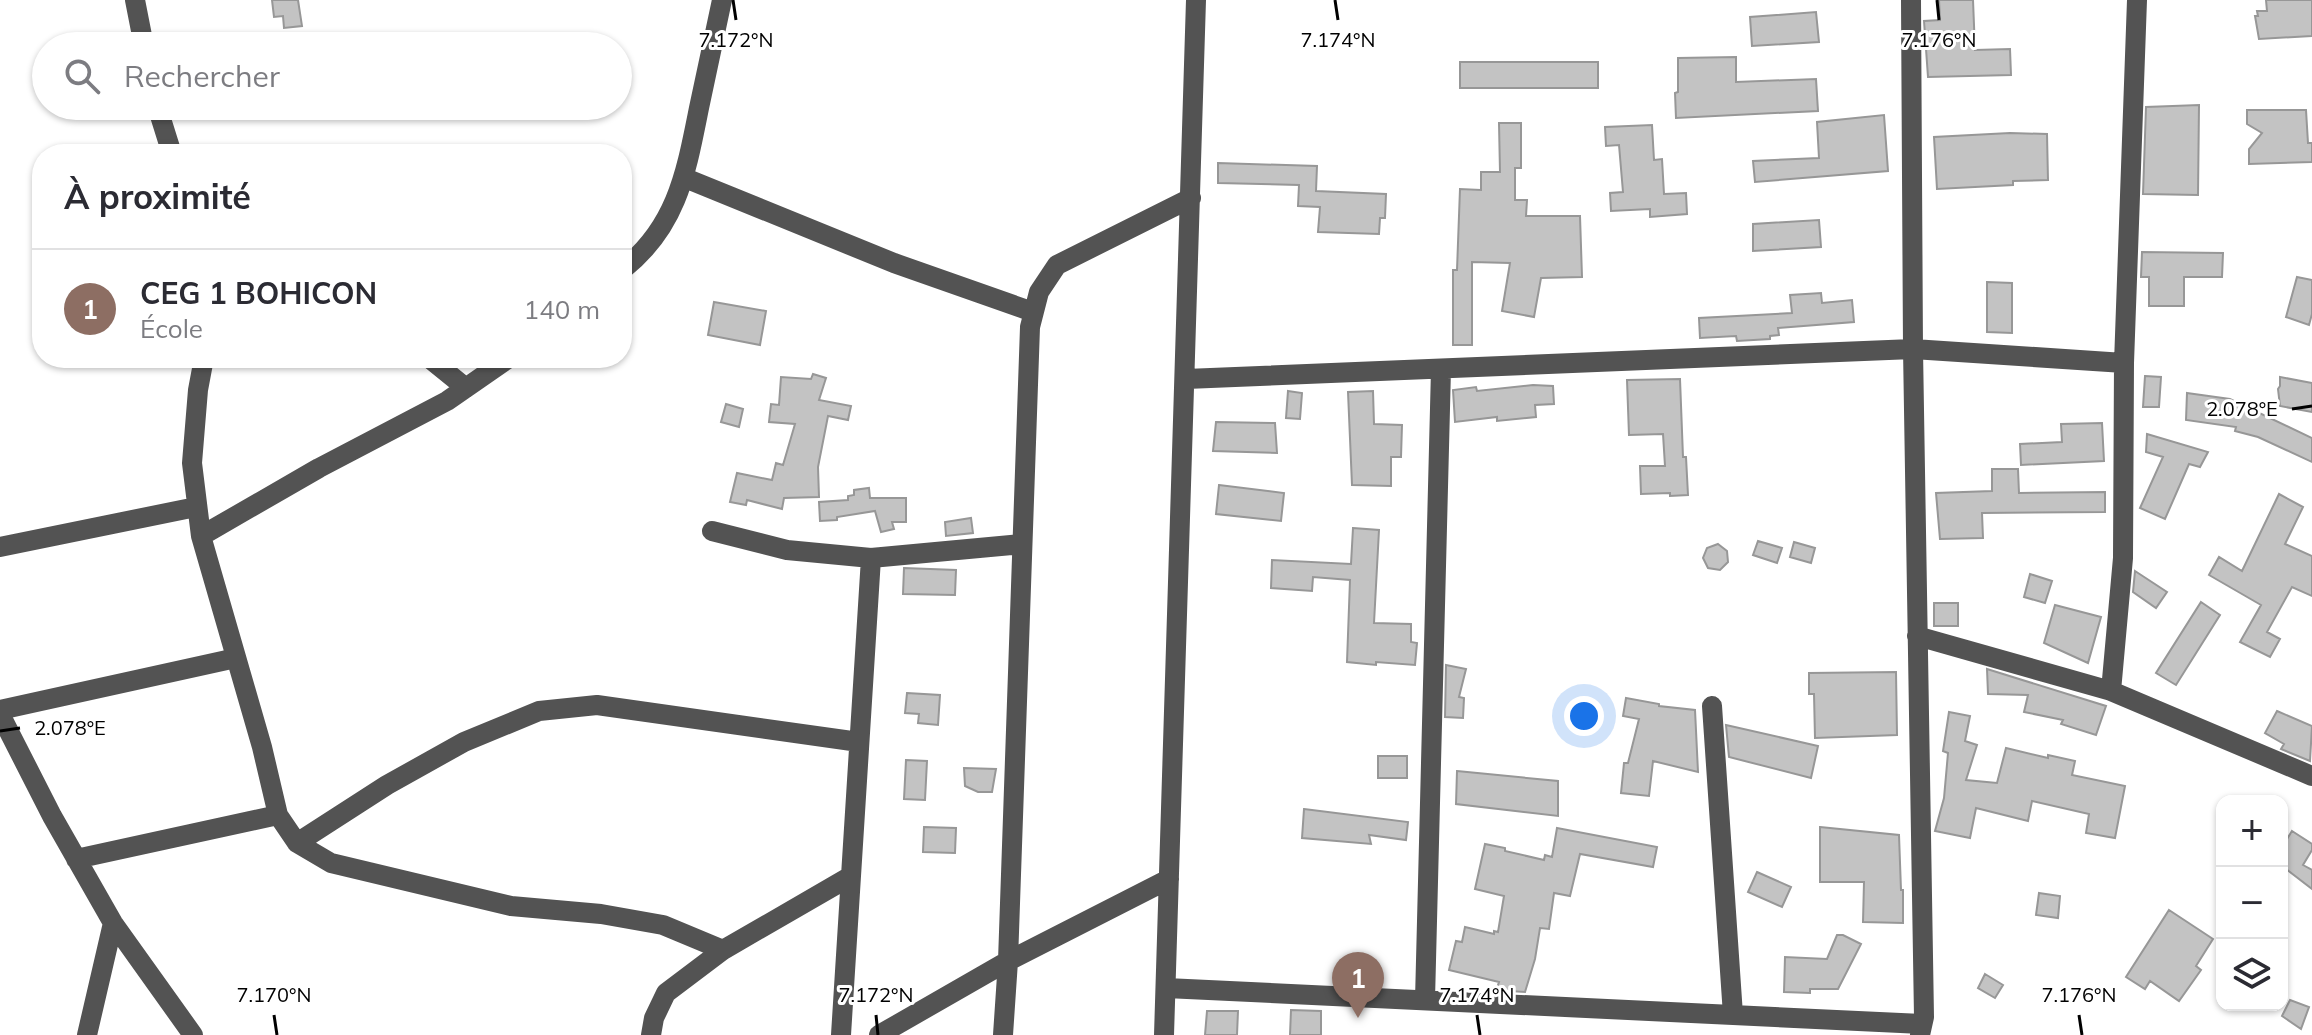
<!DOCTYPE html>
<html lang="fr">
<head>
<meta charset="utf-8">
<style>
	:root { --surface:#fff; --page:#f7f7f7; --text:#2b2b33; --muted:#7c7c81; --line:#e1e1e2; --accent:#000 }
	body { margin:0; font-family:Mulish,sans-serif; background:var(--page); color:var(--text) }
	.controls { position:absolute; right:24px; bottom:24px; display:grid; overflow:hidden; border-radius:16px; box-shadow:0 2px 6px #0004 }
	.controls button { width:72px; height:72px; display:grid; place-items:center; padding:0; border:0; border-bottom:2px solid var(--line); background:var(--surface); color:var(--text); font:40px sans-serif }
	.you { position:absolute; left:1584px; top:716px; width:28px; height:28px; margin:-20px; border:6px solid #fff; border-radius:50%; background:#1a73e8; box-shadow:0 0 0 12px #1a73e833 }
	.badge { display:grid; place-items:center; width:52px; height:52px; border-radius:50%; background:var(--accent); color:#fff; font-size:26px; font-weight:700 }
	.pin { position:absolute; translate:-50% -66px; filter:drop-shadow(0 2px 4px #0008) }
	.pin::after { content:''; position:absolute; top:42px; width:28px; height:24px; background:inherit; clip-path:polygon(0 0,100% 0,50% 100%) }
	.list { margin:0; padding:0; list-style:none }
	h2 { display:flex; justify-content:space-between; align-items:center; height:104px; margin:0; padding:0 32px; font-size:34px }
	h2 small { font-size:26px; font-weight:400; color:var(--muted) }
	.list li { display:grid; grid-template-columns:52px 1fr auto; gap:24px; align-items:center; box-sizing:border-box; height:120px; padding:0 32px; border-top:2px solid var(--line) }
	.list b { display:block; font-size:30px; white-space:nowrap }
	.list p { margin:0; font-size:26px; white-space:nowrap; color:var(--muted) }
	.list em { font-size:26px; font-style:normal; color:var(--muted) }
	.icon { flex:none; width:44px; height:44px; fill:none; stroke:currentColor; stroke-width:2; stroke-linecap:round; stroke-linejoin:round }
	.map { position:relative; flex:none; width:2312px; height:1035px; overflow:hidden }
	.search { position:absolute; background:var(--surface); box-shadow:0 2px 6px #0004; left:32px; top:32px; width:600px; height:88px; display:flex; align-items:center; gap:20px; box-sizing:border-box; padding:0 28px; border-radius:44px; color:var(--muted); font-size:30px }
	.panel { position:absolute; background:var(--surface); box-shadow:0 2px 6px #0004; left:32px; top:144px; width:600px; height:224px; border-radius:32px }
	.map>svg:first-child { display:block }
</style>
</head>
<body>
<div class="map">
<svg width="2312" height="1035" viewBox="0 0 2312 1035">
	<rect width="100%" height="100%" fill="#fff"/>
	<!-- building -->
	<path fill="#c3c3c3" stroke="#979797" stroke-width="2" d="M272,0H298L302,26L284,28L283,16L274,17Z
		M1939,0H1973L1975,50L2010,49L2011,75L1928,77L1924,21L1940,20Z
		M2266,0H2312V36L2259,39L2255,16H2258L2257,11H2267Z
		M1816,12L1819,42L1752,46L1750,17Z
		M1736,57V82L1816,79L1818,111L1676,118L1675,93L1678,92V58Z
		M1460,62H1598V88H1460Z
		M2199,105L2198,195L2143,194L2146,107Z
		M2247,110H2306L2308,143H2312V162L2249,164V149L2262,133L2247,124Z
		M1884,115L1888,171L1755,182L1753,161L1819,158L1817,122Z
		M1499,123H1521V168H1515V200H1527L1526,216H1580L1582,277L1541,278L1534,317L1502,311L1510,263L1472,262V345H1453V270H1457L1460,189L1481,190V172H1500Z
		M1652,125L1654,160L1662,159L1664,194L1686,193L1687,214L1650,217V209L1611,211L1610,193L1623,192L1619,145L1606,146L1605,127Z
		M2010,133L2047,134L2048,180L2013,181V185L1937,189L1934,137Z
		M1218,163L1317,166L1316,191L1386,194L1385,218H1380L1379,234L1318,232L1320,207L1298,206L1299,185L1218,183Z
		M1819,220L1821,247L1753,251V224Z
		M2142,252L2223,253L2222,277H2184V306H2149V277H2141Z
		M2297,277L2312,280V314L2309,325L2286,317Z
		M1987,282L2012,283V333L1987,332Z
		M1821,293L1822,303L1852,300L1854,322L1778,328L1779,335L1770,336V339L1737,341L1736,336L1700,338L1699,318L1792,313L1790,295Z
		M714,302L766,311L760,345L708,335Z
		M813,374L826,378L819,400L851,406L848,420L828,416L818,467L819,497L784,498L782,509L747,500L746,505L730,502L737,473L772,480L776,463L783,465L795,424L769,422L771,404L779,405L781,377L811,379Z
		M2145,376L2161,377L2159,407H2143Z
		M2280,377L2312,383V412L2280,406L2278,389L2280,386Z
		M1680,379L1683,457H1686L1688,495L1670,496V493L1641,494L1640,466H1665L1663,434L1629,435L1627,380Z
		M1533,385L1553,386L1554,404L1535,405L1536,417L1497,421V417L1455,422L1453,390L1476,387L1477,391Z
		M1288,391L1302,393L1300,419L1286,418Z
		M1373,391L1374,424L1402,425L1401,457H1391V486L1352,485L1348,392Z
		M2187,393L2230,399L2312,438V462L2258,437L2235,431L2236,427L2186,420Z
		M726,404L743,409L739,427L721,422Z
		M1216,422L1275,423L1277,453L1213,451Z
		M2102,423L2104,461L2021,465L2020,444L2062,442L2061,424Z
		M2147,434L2208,452L2200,467L2189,464L2165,519L2140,508L2163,457L2146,452Z
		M1992,469H2018L2019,493L2105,492V512L1982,513L1983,538L1940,539L1936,493L1992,491Z
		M1219,485L1284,493L1281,521L1216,514Z
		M869,488L870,498H906V522H892L894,529L881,532L875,511L837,517V520L820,521L819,502L848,500V496L854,495V490Z
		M2279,494L2303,507L2285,544L2312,556V596L2292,587L2267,632L2280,639L2270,657L2240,642L2261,605L2209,575L2219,557L2242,571Z
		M971,518L973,533L946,536L945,522Z
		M1353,528L1379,530L1374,623L1411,624V642L1417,643L1415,665L1376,662V665L1347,662L1350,580L1313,577L1312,591L1271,588L1272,560L1351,564Z
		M1758,541L1782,548L1777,563L1753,555Z
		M1794,542L1815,548L1811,563L1790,557Z
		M1718,544L1727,551L1728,562L1720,570L1708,568L1703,558L1707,548Z
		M904,568L956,570L955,595L903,594Z
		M2135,571L2167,592L2156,608L2133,592Z
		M2030,574L2052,581L2045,603L2024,597Z
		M2201,602L2220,615L2176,685L2156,673Z
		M1934,603H1958V626H1934Z
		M2055,605L2101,617L2088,663L2044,643Z
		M1446,665L1466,669L1459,697L1464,698L1463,718L1445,717Z
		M1987,669L2106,706L2096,735L2061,724L2063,720L2024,712L2028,695L1988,694Z
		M1896,672L1897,735L1815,738L1814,694H1809V673Z
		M907,693L940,695L938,725L918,723L919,714L905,713Z
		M1626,698L1659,704V706L1695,710L1698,772L1653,761L1649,796L1621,793L1624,763H1628L1639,719L1623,716Z
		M2277,711L2312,726L2310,761L2281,749L2284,744L2265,733Z
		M1949,712L1970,716L1965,741L1977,745L1966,780L1997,783L2006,748L2048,758V755L2075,761L2072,775L2125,786L2115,838L2086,833L2089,814L2032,801L2028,821L1976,808L1970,838L1935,831L1944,798L1948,753L1943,751Z
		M1726,725L1818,746L1811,778L1729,757Z
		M1378,756H1407V778H1378Z
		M906,760L927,761L925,800L904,799Z
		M964,768L996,769L992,792H978L965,786Z
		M1457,771L1558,781V816L1456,804Z
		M1304,809L1408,822L1406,840L1369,835L1371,844L1302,838Z
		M924,827L956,828L955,853L923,852Z
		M1820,827L1899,835L1901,890H1903V923L1863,922L1864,882H1820Z
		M1557,828L1657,847L1653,867L1580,854L1570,896L1554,893L1549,929L1540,928L1535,959L1525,992L1509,991L1497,988L1499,982L1449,970L1456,941L1462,942L1465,927L1494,934V931L1498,932L1504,896L1475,889L1485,844L1505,848V851L1544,860L1545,855L1552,857Z
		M2292,831L2312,844V850L2303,865L2312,870V889L2282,866V847Z
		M1757,872L1791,887L1782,907L1748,892Z
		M2039,893L2060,896L2058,918L2036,915Z
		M2169,910L2213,939L2196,966L2201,970L2179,1001L2150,981L2145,989L2126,977Z
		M1837,935H1843L1861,944L1838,989H1810V993L1784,992L1785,957L1827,959Z
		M1985,974L2003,985L1995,998L1978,988Z
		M2290,1000L2309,1007L2301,1029L2282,1016Z
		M1291,1010L1321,1011V1035H1290Z
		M1207,1011H1238L1237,1035H1205Z"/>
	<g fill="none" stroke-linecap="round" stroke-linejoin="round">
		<!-- minor -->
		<path stroke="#535353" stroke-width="20" d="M135,0L144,46
			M1911,0L1913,349L1924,1017L1920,1035
			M157,106L172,154
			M685,178L894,263L1033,312
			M622,270C677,227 686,173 699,108C707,72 714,36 722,0
			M204,358L198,390L192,463L201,536L262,747L278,815L297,843L331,863L511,906L601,914L663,925L723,950
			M429,358L466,388
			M1186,379L1913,349L2124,363
			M712,531L787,550L871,558L1022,544
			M201,536L319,468L447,401L509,358
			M0,547L196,507
			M1917,636L2111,691L2312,776
			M2111,691L2123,558L2124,363L2137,0
			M1712,706L1733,1015
			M0,710L236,658
			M0,714L52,816L113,923L193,1035
			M297,843L387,785L464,742L539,711L597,705L859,742
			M76,859L278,815
			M1166,988L1922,1024
			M1425,1000L1441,369
			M87,1035L113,923
			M651,1035L654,1018L666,993L723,950L851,876
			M841,1035L871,558
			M879,1035L1008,961L1169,879
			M1003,1035L1008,961L1030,327L1039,292L1057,265L1191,198
			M1164,1035L1196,0"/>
	</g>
	<!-- ticks -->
	<path fill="none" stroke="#000" stroke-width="3" d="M733,0L736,20M1335,0L1338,20M1937,0L1939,20M2292,409L2312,406M0,731L20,728M274,1015L277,1035M876,1015L878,1035M1477,1015L1480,1035M2079,1015L2082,1035"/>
	<g font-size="20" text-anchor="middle" fill="#000" stroke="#fff" stroke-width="6" stroke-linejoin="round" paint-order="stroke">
		<text x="736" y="47">7.172°N</text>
		<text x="1338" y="47">7.174°N</text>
		<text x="1939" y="47">7.176°N</text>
		<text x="2242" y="416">2.078°E</text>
		<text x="70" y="735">2.078°E</text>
		<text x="274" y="1002">7.170°N</text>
		<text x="876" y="1002">7.172°N</text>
		<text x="1477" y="1002">7.174°N</text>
		<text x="2079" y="1002">7.176°N</text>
	</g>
</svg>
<div class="controls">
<button>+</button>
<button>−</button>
<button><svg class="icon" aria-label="layers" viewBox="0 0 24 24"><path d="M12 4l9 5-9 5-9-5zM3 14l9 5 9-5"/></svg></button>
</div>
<div class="you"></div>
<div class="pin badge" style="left:1358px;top:1018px;background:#8d6e63">1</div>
<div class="search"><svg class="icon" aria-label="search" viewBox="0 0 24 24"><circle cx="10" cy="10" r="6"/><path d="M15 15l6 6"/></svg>Rechercher</div>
<section class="panel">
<h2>À proximité<small></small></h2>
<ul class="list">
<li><span class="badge" style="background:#8d6e63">1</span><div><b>CEG 1 BOHICON</b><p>École</p></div><em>140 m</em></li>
</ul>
</section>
</div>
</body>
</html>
